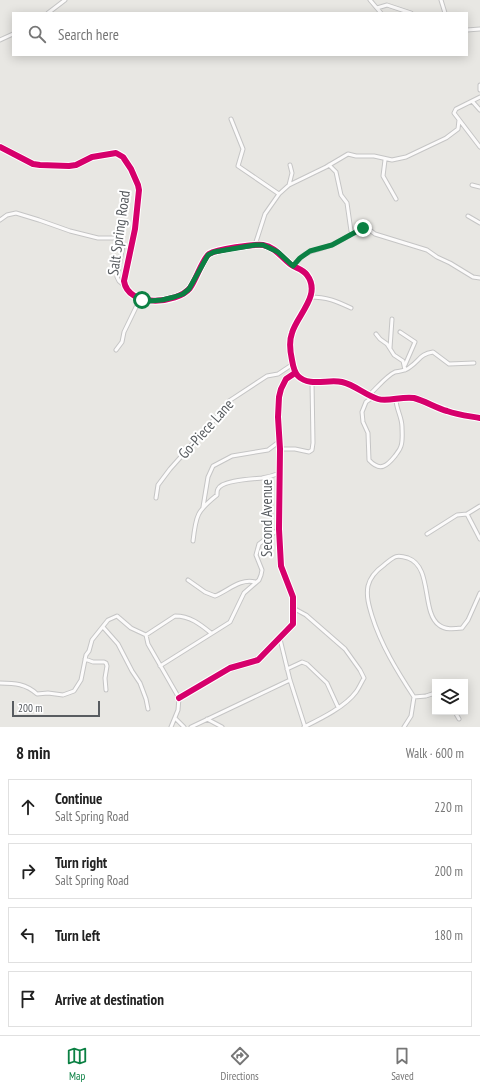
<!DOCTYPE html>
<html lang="en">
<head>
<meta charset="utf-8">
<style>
	:root { --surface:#fff; --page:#f2f2f2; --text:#222; --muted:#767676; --line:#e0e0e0; --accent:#0b8043 }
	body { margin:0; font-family:"PT Sans Narrow",sans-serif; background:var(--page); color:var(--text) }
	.controls { position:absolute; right:12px; bottom:12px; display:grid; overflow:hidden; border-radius:0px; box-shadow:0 2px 10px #0003 }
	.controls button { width:36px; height:36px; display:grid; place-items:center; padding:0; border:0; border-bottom:1px solid var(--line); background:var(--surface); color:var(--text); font:20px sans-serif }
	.scale { position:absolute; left:12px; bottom:10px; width:88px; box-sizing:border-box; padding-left:4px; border:2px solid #585c60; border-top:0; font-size:11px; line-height:14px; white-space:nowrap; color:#585c60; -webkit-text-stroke:3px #fff; paint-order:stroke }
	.stop { position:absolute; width:12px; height:12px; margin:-9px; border:3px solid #0b8043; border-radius:50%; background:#fff }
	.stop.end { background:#0b8043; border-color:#fff; box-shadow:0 1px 4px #0008 }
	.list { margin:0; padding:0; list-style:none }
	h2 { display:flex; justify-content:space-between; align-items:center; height:52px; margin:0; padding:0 16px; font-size:17px }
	h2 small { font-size:13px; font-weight:400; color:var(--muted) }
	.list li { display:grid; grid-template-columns:26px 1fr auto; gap:12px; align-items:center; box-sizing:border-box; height:56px; margin:0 8px 8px; padding:0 8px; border:1px solid var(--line); border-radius:0px }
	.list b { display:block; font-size:15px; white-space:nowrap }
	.list p { margin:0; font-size:13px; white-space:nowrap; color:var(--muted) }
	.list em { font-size:13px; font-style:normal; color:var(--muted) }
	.icon { flex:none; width:22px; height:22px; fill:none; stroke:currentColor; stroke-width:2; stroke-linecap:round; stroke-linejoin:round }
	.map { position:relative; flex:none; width:480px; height:727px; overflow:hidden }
	.search { position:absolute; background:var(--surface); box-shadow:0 2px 10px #0003; left:12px; right:12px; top:12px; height:44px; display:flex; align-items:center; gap:10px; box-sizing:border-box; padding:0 14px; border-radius:0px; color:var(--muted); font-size:15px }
	.sheet { height:308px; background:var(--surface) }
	nav { display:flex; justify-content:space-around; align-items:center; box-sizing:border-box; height:56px; border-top:1px solid var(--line); background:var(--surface); font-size:11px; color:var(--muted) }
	nav a { display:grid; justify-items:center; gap:2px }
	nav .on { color:var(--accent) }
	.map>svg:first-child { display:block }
</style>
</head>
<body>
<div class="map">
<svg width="480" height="727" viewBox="0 0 480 727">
	<rect width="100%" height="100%" fill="#e8e7e3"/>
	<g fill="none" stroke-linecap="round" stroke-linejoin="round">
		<defs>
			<path id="street" d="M370,0L381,13
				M441,0L445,13
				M377,8L387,5L411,13
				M48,13L65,0
				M467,30L480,29
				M0,40L13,34
				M480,85V90
				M480,97L456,109L454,113L480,147
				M472,101L480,110
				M231,119L243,149L238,166L279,194
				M385,160L383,176L396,199
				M329,165L336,172L341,195L347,203L351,231L354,233L363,228H367L375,234L427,250L437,257L450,263L473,277L480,278
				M289,185L292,173L290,165
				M472,185L480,187
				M468,216L480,223
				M0,220L7,215L16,213L39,220L70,231L98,238H121L123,246L117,277L119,281L125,286
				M255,245L265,214L279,194L289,185L326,167L348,154L356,156H374L392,160L406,157L446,138L458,129L459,120
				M293,266C307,248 313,253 331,245C339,242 346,237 354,233
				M310,297C327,297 336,301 351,308
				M400,332L415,342L405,365
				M376,334L380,339L387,344L394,355L403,361L405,370
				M390,348L392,319
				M116,350L122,342L124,332L140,299
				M369,395C377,388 386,376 395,372C400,371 406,371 410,367C420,360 420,354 433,352L449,364L474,363
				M373,397L366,402L362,412L363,422L368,433L369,460C380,472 387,466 395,456C397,453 400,450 401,446C403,440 402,432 402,427C402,417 396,409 396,399
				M280,449H295L309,452L312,450L313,443L312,382
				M156,498L158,485L170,469L219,414L229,401L267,376L278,374L293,364
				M480,506L467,514L480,539
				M203,507L208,477L213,466L232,456L268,450L280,441
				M427,534L457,515L467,514
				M193,541C196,515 197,511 217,495C217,493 217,490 218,489C222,480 253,479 262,478C268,477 275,475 280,473
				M188,580L205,592L215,596C228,591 240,578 255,582
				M293,608L306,615L345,649L360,670L364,678C361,683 359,688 356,692C345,707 320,719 304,727
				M103,627L118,644L132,671L140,683L146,699L148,709
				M280,639L290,680L305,727
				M85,659L93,662H104L106,663L107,666L105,678L106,690
				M160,666L230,622L244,593L259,580L261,575L262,570L256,555L259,544L279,529
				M287,669L302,662L307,664L327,683L338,707
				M0,683C15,683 26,684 37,694L48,693L63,695L74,691L81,680L86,655L89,651L92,640L108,620L117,616L131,628L146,635
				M414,697C397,671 381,645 372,616C369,606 366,596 368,586C370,577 377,570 384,565C394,557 395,554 408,558C433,567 421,612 439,625C445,630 454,629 462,628L468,620L480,593
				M179,698L230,668L258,660L293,624V597L281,566L279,529L280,449L278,417L279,397L281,389L286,379L295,373
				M455,712L459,719
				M175,718L184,727
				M207,719L222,727
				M171,727L178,710L179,698L148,644L146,635L175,616C190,616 200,624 211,633
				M191,727L290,680
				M404,727L411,716L414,697L426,696L435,693"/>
			<path id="secondary" d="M0,147L33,164L40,165L69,166L76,165L92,157L116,153L123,157L131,169L138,185L139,190L135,229L124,281C128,308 177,304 190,288C196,280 203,258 209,254C217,249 254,244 263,245C275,247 281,257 290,264C295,268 303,269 307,275C322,295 297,315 292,333C289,341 290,351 292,360C293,366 294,372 298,376C309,387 328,379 342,382C355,385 365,395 378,399C388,402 402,396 414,398C425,401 436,408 447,411C458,415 469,416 480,418"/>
		</defs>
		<!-- street casing -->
		<use href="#street" stroke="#c5c5c5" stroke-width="5"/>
		<!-- secondary casing -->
		<use href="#secondary" stroke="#c4c4c3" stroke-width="6"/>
		<!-- street -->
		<use href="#street" stroke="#fcfbfb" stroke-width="3"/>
		<!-- secondary -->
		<use href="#secondary" stroke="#fcfbfb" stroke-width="4"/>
		<defs>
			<path id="cycleway" d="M0,147L33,164L40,165L69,166L76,165L92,157L116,153L123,157L131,169L138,185L139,190L135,229L124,281C128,308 177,304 190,288C196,280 203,258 209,254C217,249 254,244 263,245C275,247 281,257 290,264C295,268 303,269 307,275C322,295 297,315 292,333C289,341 290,351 292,360C293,366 294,372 298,376C309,387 328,379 342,382C355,385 365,395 378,399C388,402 402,396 414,398C425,401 436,408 447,411C458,415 469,416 480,418
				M179,698L230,668L258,660L293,624V597L281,566L279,529L280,449L278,417L279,397L281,389L286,379L295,373"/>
		</defs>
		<!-- cycleway casing -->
		<use href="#cycleway" stroke="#fff" stroke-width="8"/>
		<!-- cycleway -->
		<use href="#cycleway" stroke="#d6006c" stroke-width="6"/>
	</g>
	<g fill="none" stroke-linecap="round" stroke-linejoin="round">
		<!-- route -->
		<path stroke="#0b8043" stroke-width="5" d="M142,300L149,301L162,300L174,297L183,294L189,289L208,255L214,252L255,245H263L278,252L293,266L300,258L310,251L332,245L363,228"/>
	</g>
	<g text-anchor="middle" stroke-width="4" stroke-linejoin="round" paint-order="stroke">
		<!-- street labels -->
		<g font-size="15" fill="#585c60" stroke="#fff">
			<text transform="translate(119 233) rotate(-82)" y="5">Salt Spring Road</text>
			<text transform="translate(206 429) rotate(-48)" y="5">Go-Piece Lane</text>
			<text transform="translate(267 518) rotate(-90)" y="5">Second Avenue</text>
		</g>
	</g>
</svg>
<div class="controls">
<button><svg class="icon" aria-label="layers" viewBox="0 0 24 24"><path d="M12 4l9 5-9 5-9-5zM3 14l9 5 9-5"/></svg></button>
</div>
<div class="scale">200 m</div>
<div class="stop" style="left:142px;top:300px"></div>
<div class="stop end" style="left:363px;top:228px"></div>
<div class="search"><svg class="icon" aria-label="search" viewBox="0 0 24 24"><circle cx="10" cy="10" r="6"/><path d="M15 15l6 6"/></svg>Search here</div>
</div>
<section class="sheet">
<h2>8 min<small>Walk · 600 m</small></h2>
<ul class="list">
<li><svg class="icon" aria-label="ahead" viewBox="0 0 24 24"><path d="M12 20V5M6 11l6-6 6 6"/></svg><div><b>Continue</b><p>Salt Spring Road</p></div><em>220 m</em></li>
<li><svg class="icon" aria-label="right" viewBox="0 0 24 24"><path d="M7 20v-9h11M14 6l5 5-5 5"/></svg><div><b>Turn right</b><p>Salt Spring Road</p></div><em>200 m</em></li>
<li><svg class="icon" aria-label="left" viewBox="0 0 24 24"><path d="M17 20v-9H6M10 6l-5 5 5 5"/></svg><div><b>Turn left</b></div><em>180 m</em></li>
<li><svg class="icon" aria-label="arrive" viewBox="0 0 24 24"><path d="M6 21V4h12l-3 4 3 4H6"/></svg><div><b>Arrive at destination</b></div></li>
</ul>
</section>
<nav>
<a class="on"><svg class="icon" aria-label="map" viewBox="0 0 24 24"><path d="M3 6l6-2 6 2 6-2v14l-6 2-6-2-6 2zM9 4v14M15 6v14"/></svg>Map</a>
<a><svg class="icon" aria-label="directions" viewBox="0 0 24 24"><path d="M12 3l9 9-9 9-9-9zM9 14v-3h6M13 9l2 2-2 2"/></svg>Directions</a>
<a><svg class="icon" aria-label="saved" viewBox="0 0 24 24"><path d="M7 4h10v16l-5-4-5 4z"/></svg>Saved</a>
</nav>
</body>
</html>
